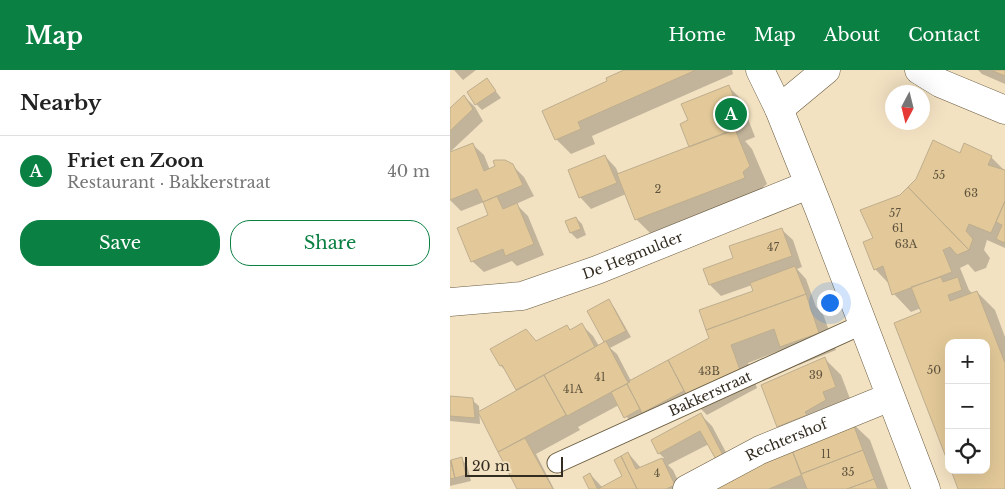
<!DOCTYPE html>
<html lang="en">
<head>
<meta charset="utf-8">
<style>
	:root { --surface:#fff; --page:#f6f6f6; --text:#222; --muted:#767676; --line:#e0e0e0; --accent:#0b8043 }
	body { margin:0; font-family:"Libre Baskerville",serif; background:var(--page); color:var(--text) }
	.controls { position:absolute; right:15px; bottom:15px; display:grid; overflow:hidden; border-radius:10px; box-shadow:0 5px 20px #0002 }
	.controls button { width:45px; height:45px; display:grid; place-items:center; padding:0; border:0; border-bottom:1px solid var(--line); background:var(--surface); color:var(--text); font:25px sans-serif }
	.compass { position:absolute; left:435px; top:15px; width:45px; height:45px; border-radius:50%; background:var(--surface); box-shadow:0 5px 20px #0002; rotate:187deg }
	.scale { position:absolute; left:15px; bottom:12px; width:98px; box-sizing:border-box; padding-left:5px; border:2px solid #332c20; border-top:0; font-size:14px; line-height:18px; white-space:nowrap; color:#332c20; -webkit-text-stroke:4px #f3e2c2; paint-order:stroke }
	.you { position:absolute; left:379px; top:232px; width:18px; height:18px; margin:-12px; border:4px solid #fff; border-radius:50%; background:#1a73e8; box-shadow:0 0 0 8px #1a73e833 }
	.badge { display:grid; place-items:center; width:32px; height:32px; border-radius:50%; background:var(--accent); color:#fff; font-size:16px; font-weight:700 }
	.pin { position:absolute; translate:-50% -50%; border:2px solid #fff; box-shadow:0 1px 5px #0006 }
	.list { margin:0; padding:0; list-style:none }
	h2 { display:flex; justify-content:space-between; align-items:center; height:65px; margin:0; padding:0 20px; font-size:21px }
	h2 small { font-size:16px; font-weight:400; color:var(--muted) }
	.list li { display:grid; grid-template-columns:32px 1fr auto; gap:15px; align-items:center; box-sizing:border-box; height:70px; padding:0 20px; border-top:1px solid var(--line) }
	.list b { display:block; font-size:19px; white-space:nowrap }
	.list p { margin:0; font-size:16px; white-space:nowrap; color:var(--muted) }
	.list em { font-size:16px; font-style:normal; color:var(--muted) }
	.actions { display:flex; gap:10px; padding:15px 20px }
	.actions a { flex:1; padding:11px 0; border:1px solid var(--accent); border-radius:20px; text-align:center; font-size:18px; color:var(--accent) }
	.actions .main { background:var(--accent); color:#fff }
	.icon { flex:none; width:28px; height:28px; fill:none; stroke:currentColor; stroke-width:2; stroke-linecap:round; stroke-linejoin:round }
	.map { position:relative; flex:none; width:555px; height:419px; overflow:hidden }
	header { display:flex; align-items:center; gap:30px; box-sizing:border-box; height:70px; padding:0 25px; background:var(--accent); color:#fff }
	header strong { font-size:24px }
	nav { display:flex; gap:28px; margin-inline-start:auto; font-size:18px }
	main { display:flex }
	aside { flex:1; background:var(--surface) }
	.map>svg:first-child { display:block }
</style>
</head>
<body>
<header>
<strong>Map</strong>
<nav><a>Home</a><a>Map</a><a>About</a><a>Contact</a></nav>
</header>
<main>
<aside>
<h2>Nearby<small></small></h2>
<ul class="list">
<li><span class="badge">A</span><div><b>Friet en Zoon</b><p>Restaurant · Bakkerstraat</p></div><em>40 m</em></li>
</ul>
<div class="actions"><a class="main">Save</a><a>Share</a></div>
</aside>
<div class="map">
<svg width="555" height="419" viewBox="0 0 555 419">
	<rect width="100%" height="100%" fill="#f3e2c2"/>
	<!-- shadow -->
	<path fill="#0003" d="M4,0H26L13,10Z
		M177,0H282L283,4L142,66L145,74L121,84L106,69L159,12Z
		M528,0H555V14L532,4Z
		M37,10L51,28L32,40L26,34Z
		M279,17L290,28L305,67L295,71L302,79L317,114L310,120L204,167L186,149L176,124L141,139L130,127L155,86L166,98L169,105L240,78L239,51Z
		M14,26L25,37L33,51L0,82V39Z
		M22,74L34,85L40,100L62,95L74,107L84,126L66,134L78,146L94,185L67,196L62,191L34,202L22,191L40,146L34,132L11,141L0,130V83Z
		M510,85L541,87L555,101V178L537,170L534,180L540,188L536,198L525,202L518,194L510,198L519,220L523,224L527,222L545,240L555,267V419H509L536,400V273L473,243L471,238L461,242L444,224L441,216L425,199L424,169L450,127Z
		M126,148L132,154L136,165L127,169L121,163Z
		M331,159L343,170L352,197L347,199L356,209L366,237L373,244L386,280L349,295L334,279L298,293L307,318L257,345L244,332L181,353L169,335L128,357L130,360L86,384L104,419H69L29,343L68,321L58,303L51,296L76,261L87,272L117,256L122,261L132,255L143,266L149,276L156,273L158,231L164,237L181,267L160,278L167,284L181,311L261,268L304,221L302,215L271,226L260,215L284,189Z
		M375,289L391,305L402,334V353L420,370L438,419H264L345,374L328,356Z
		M0,328L22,330L29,336L30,354L0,351Z
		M251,345L262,356L286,401L259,374L218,395L223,400L232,419H140V404L152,417L174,407L178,383L191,398L214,388L209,383Z
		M11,389L17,395L21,411L0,416V392Z"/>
	<!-- building -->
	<path fill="#e3c999" stroke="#beae8f" d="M174,0H246L128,52L131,59L105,70L92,41L157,11L156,8Z
		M541,0H555V6Z
		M37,8L46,21L25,35L17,22Z
		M279,15L295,56L239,77L230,54L238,50L231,34Z
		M14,25L23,39L0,61V38Z
		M285,59L300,96L293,102L295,108L185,150L167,104Z
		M483,70L510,83L514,73L542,86L538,95L555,100V131L541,163L519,154L516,161L523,169L519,180L458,117L466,109Z
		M23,73L34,101L45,96L43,91L45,90H55L63,94L73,115L33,132L27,119L0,130V82Z
		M155,85L167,113L129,128L118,100Z
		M458,117L519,180L507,185L500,177L493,180L502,202L442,225L433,196L424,200L413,172L423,168L410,140L450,125Z
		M47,126L53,139L67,133L84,174L55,186L53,179L21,192L7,158L38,145L33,132Z
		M555,131V173L546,169L552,155L546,152Z
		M126,147L131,159L120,163L115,151Z
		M332,158L342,186L259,215L253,199L283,188L279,176Z
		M345,196L356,224L256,260L249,240L303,221L300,213Z
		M491,207L493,212L508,207L512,220L498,225L500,231L527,221L555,293V419H508L501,400H536V273H499V395L444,253L471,242L461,217Z
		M356,224L369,263L330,277L324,259L281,275L290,300L238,328L218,290L259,268L256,260Z
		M159,229L176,261L154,272L137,241Z
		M132,253L145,277L66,320L52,295L50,296L40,279L76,259L86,271L117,255L120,260Z
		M156,271L177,311L180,312L117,346L94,305Z
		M375,287L386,317L373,322L376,330L355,342L357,345L327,357L311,315Z
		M218,290L234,321L192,343L177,314L179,311Z
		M94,305L116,345L48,382L28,342Z
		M177,314L190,339L174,348L161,322Z
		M0,326L23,328L25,348L0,346Z
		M251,343L275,389L268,393L250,361L208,384L201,370Z
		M402,351L413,380L351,404L340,375Z
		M75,368L103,419H67L48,382Z
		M340,375L352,405L319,419H262Z
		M413,380L424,409L397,419H357L351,404Z
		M178,382L186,399L212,388L225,415L216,419H187L171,386Z
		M171,386L187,419H148L172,406L164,390Z
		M12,387L16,405L5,408L1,390Z
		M0,390L5,408L0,409Z
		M140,403L147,418L148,419H139L133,407Z
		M424,409L428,419H397Z"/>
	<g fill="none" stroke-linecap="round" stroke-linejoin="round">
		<defs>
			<g id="service">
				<path id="s1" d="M107,393L411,255"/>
			</g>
			<g id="minor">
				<path d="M310,0L329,39L369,139L476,419"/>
				<path d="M469,0L490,13L555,40"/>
				<path d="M329,39L376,0"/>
				<path id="s2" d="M0,232L72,226L147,200L358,115"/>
				<path id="s3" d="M237,419L310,380L440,327"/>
			</g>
		</defs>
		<!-- service casing -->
		<use href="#service" stroke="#695b3f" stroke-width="21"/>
		<!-- minor casing -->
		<use href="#minor" stroke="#695b3f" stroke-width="29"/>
		<!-- service -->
		<use href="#service" stroke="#fff" stroke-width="19"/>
		<!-- minor -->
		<use href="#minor" stroke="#fff" stroke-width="28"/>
	</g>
	<g text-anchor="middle" stroke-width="5" stroke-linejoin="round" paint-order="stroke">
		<!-- number labels -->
		<g font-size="11" fill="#5f533e">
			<text x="489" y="109">55</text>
			<text x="208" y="123">2</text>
			<text x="521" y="127">63</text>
			<text x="445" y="147">57</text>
			<text x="448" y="162">61</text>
			<text x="456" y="178">63A</text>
			<text x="323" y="181">47</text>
			<text x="484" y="304">50</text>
			<text x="259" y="305">43B</text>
			<text x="366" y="309">39</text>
			<text x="150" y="311">41</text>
			<text x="123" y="323">41A</text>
			<text x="376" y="388">11</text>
			<text x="398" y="406">35</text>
			<text x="207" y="407">4</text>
		</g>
		<!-- street labels -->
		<g font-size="14" fill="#332c20" stroke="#f3e2c2">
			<text dy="5" stroke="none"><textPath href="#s2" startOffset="190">De Hegmulder</textPath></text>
			<text dy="5" stroke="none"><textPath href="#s1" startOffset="168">Bakkerstraat</textPath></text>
			<text dy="5" stroke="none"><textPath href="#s3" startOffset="111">Rechtershof</textPath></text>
		</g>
	</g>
</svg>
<div class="controls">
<button>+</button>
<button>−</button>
<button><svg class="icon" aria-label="locate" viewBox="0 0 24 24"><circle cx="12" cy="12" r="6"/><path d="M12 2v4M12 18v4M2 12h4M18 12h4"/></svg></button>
</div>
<svg class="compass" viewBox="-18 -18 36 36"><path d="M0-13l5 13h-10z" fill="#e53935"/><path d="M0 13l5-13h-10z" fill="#767676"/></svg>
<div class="scale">20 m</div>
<div class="you"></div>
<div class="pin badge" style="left:281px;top:44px">A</div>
</div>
</main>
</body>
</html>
